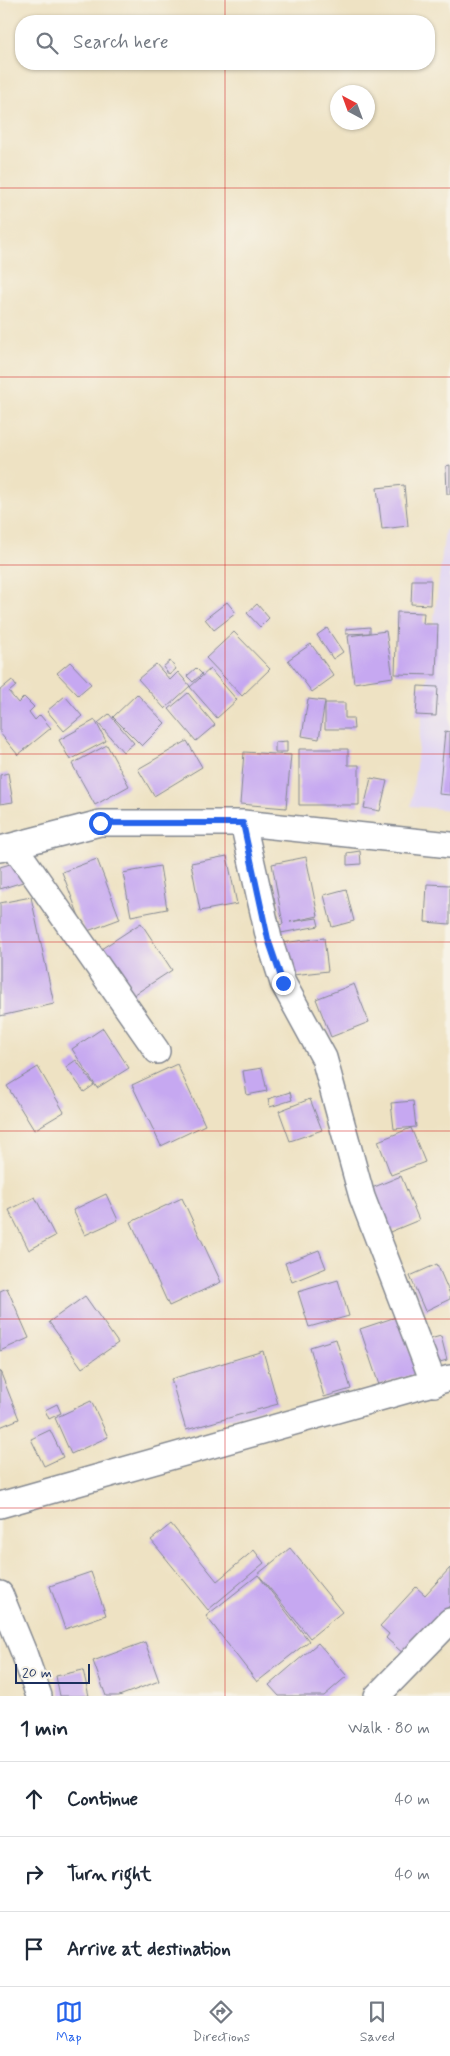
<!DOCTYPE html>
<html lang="en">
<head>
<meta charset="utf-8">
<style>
	:root { --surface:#fff; --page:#f2f2f3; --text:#1f2937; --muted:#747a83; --line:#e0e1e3; --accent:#2563eb }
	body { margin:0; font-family:Mynerve,sans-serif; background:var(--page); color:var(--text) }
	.compass { position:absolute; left:330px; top:85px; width:45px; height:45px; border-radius:50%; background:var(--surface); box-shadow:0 1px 4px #0004; rotate:319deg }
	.scale { position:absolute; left:15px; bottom:12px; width:75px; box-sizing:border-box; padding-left:5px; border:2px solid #1b2f5e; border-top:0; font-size:14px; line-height:18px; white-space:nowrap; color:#1b2f5e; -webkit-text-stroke:4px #f7f3e8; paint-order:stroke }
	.stop { position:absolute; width:15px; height:15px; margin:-11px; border:4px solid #2563eb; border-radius:50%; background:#fff }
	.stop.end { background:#2563eb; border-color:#fff; box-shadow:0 1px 5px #0008 }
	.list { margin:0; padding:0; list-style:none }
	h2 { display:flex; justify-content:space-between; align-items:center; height:65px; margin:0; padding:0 20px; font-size:21px }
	h2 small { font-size:16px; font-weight:400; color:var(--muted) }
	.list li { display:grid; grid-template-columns:32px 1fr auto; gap:15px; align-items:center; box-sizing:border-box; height:75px; padding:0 20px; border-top:1px solid var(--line) }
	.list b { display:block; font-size:19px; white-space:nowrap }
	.list em { font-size:16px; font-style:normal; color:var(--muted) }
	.icon { flex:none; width:28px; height:28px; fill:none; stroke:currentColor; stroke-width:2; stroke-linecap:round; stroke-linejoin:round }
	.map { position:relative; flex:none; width:450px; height:1696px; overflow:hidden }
	.search { position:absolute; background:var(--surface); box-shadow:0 1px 4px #0004; left:15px; right:15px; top:15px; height:55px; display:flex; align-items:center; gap:12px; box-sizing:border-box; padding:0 18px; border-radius:20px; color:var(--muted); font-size:19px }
	.sheet { height:290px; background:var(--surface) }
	nav { display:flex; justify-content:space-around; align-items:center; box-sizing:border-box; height:70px; border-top:1px solid var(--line); background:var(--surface); font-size:14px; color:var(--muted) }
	nav a { display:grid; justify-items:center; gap:2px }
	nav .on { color:var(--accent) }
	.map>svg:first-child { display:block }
</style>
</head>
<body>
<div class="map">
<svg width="450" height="1696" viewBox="0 0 450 1696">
	<rect width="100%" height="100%" fill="#f7f3e8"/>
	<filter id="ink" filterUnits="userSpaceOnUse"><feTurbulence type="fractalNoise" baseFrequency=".02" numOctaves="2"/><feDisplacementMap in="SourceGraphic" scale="10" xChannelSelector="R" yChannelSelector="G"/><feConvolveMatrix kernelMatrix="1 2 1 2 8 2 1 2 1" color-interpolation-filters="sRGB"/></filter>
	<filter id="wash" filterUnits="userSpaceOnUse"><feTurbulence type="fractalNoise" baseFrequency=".0096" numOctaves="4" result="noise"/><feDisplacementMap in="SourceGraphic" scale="20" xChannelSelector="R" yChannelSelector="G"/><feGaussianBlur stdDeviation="1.12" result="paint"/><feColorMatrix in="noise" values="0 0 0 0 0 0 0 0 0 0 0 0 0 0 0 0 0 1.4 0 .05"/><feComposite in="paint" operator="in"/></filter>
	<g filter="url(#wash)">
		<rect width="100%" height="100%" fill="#eee2c3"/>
		<!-- built -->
		<path fill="#e0d4f4" d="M445,530H450V810L411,806Z"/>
		<g id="blocks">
			<!-- building -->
			<path fill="#c6a8f1" d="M450,465V494H447L446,466Z
				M404,485L408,526L382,529L377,488Z
				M412,580H431L430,605L411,604Z
				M227,602L236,613L214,630L205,619Z
				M257,604L269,618L260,627L247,613Z
				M397,612L424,613L423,624H438L436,675L395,674Z
				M370,627V633L346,634V629Z
				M327,628L343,652L333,659L317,635Z
				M386,631L393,677L354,683L348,636Z
				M234,632L270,669L242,696L206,658Z
				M311,644L334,676L312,692L288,660Z
				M170,661L176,669L169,675L163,667Z
				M70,662L91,684L78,695L57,673Z
				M156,664L170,680L178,672L190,686L165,709L138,679Z
				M196,668L202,674L193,682L187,676Z
				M210,669L237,700L217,718L190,687Z
				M12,680L16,686L9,692L18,703L24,697L34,707L29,712L35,720L40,715L51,728L18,755L0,733V690Z
				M418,686L438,687L436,716L416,715Z
				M188,693L215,725L196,741L169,709Z
				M137,694L165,723L142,746L113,717Z
				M65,696L82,716L64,731L47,711Z
				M308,699L325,701L319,739L302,736Z
				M325,703H345V718H353L354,729H325Z
				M109,714L134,743L123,752L98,723Z
				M95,720L106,741L70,760L59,740Z
				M445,731L450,732V795L439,794Z
				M187,741L202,767L154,796L138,769Z
				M287,741V752H275V742Z
				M107,745L129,786L95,805L72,764Z
				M299,749H348V765H359V805H299Z
				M244,752L291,755L286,808L240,804Z
				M8,773L13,802L0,804V775Z
				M371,778L387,781L380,811L364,808Z
				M360,851L361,864L347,865V853Z
				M227,856L237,904L200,911L191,863Z
				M306,857L318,916L290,922L317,918L319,926L270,935L263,899L274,897L278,925L283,924L272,864Z
				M97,859L120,919L85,932L62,872Z
				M17,862L23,882L0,889V867Z
				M160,866L167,909L131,916L123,873Z
				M427,884L450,885V924L425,922Z
				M346,889L354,921L332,927L324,895Z
				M31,897L54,1004L0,1016V903Z
				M141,923L172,970L126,1000L95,953Z
				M324,938L328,971L284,976L281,943Z
				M354,984L369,1022L331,1037L316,999Z
				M103,1028L129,1068L97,1088L72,1049Z
				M76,1060L94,1085L84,1092L66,1067Z
				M177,1064L205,1125L161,1146L132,1085Z
				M38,1067L64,1112L34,1130L7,1086Z
				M262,1068L267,1091L247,1095L243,1071Z
				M290,1092L292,1100L270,1107L268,1099Z
				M310,1099L322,1130L290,1141L279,1111Z
				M413,1101L416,1127L394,1129L391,1103Z
				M411,1128L425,1162L391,1175L378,1141Z
				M401,1176L419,1220L385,1234L367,1190Z
				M106,1194L118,1220L85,1235L73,1210Z
				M35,1197L55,1236L29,1250L9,1210Z
				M182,1198L221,1282L169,1306L131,1222Z
				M319,1250L326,1268L292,1282L285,1263Z
				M437,1264L450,1294V1299L425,1311L410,1276Z
				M338,1280L349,1316L309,1327L298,1292Z
				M7,1288L29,1338L0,1351V1291Z
				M85,1296L118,1343L82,1368L49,1322Z
				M399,1316L418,1373L379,1385L360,1329Z
				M441,1336L447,1360L433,1364L426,1340Z
				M336,1339L351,1389L324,1397L310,1347Z
				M263,1351L278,1404L186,1430L171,1379Z
				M0,1371L19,1419L0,1427Z
				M91,1401L108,1437L71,1454L55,1418Z
				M57,1404L61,1413L49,1419L45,1410Z
				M50,1430L63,1457L44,1466L31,1439Z
				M171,1524L217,1581L254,1550L264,1563L208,1610L151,1540Z
				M290,1548L342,1612L310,1638L258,1574Z
				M450,1568V1605L405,1655L386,1638L389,1634L380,1626L416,1587L425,1595Z
				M91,1572L106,1615L65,1629L50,1586Z
				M258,1575L309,1641L257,1682L206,1616Z
				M145,1642L159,1681L119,1696H106L93,1661Z
				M318,1643L347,1676L324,1696H279L269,1685Z
				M83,1670L89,1696H60L56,1676Z"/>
		</g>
	</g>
	<g filter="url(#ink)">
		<use href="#blocks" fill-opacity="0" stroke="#848890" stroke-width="1"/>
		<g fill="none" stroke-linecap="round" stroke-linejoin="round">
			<defs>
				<path id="minor" d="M243,823L269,939L283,983L324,1058L362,1197L434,1384
					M14,846L157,1051
					M0,849L100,823H243L450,845
					M0,1505L450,1378
					M0,1594L24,1653L39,1696
					M377,1696L450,1621"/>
			</defs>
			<!-- minor casing -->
			<use href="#minor" stroke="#848890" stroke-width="28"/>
			<!-- minor -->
			<use href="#minor" stroke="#fff" stroke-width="25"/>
		</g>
	</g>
	<g fill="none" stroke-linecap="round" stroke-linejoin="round" filter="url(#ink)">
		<!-- route -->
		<path stroke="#2563eb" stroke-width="6" d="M100,823H243L268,939L283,983"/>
	</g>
	<!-- grid -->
	<path fill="none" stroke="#d62828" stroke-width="1" stroke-opacity="0.55" d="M225,0V21M225,64V1696M0,188H450M0,377H450M0,565H450M0,754H450M0,942H450M0,1131H450M0,1319H450M0,1508H450"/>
</svg>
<svg class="compass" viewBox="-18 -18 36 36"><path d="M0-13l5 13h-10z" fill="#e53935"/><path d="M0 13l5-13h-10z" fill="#747a83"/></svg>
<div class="scale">20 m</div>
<div class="stop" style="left:100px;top:823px"></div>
<div class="stop end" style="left:283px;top:983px"></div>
<div class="search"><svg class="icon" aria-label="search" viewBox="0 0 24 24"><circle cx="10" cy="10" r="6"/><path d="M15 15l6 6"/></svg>Search here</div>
</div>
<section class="sheet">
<h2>1 min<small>Walk · 80 m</small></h2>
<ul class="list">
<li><svg class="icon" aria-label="ahead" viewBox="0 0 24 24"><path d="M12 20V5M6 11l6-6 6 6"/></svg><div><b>Continue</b></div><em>40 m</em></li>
<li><svg class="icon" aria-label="right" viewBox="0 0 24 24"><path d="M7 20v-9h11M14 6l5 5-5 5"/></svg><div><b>Turn right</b></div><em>40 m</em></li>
<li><svg class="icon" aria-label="arrive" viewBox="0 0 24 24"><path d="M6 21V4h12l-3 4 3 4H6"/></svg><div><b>Arrive at destination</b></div></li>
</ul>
</section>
<nav>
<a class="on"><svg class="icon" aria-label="map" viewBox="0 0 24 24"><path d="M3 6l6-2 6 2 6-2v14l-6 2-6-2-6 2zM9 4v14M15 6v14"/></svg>Map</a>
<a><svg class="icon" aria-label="directions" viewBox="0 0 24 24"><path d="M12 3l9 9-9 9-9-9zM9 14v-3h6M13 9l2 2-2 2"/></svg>Directions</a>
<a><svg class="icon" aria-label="saved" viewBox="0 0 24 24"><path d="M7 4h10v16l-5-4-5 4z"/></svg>Saved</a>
</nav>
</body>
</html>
